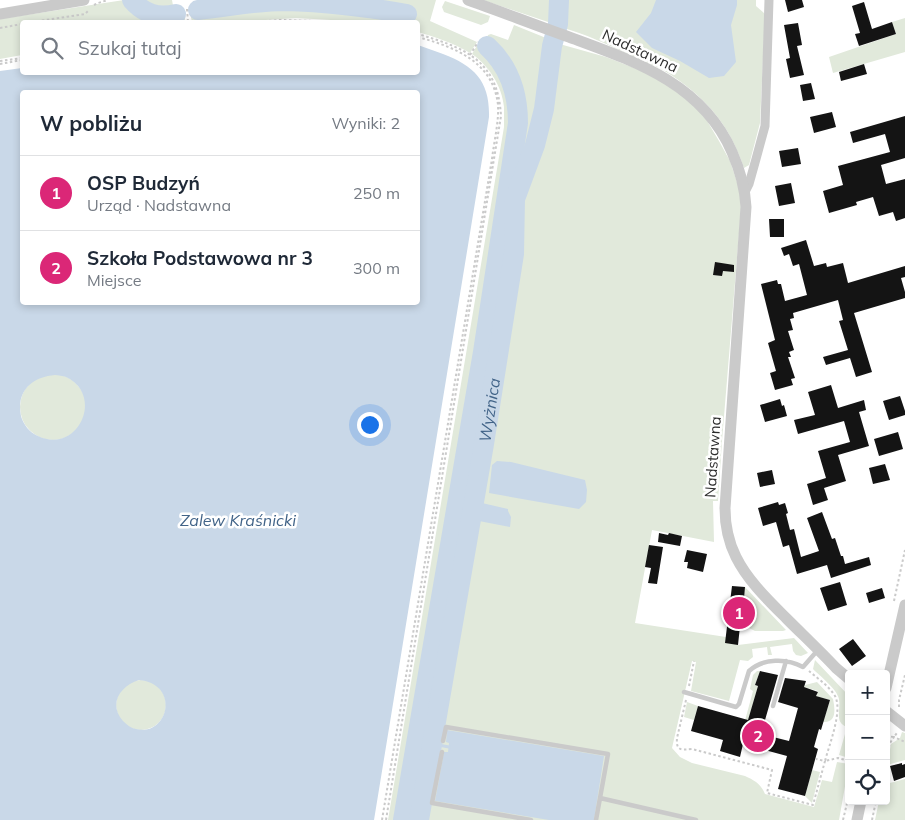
<!DOCTYPE html>
<html lang="pl">
<head>
<meta charset="utf-8">
<style>
	:root { --surface:#fff; --page:#f2f2f3; --text:#1f2937; --muted:#747a83; --line:#e0e1e3; --accent:#db2777 }
	body { margin:0; font-family:Mulish,sans-serif; background:var(--page); color:var(--text) }
	.controls { position:absolute; right:15px; bottom:15px; display:grid; overflow:hidden; border-radius:5px; box-shadow:0 2px 8px #0003 }
	.controls button { width:45px; height:45px; display:grid; place-items:center; padding:0; border:0; border-bottom:1px solid var(--line); background:var(--surface); color:var(--text); font:25px sans-serif }
	.you { position:absolute; left:369px; top:424px; width:18px; height:18px; margin:-12px; border:4px solid #fff; border-radius:50%; background:#1a73e8; box-shadow:0 0 0 8px #1a73e833 }
	.badge { display:grid; place-items:center; width:32px; height:32px; border-radius:50%; background:var(--accent); color:#fff; font-size:16px; font-weight:700 }
	.pin { position:absolute; translate:-50% -50%; border:2px solid #fff; box-shadow:0 1px 5px #0006 }
	.list { margin:0; padding:0; list-style:none }
	h2 { display:flex; justify-content:space-between; align-items:center; height:65px; margin:0; padding:0 20px; font-size:21px }
	h2 small { font-size:16px; font-weight:400; color:var(--muted) }
	.list li { display:grid; grid-template-columns:32px 1fr auto; gap:15px; align-items:center; box-sizing:border-box; height:75px; padding:0 20px; border-top:1px solid var(--line) }
	.list b { display:block; font-size:19px; white-space:nowrap }
	.list p { margin:0; font-size:16px; white-space:nowrap; color:var(--muted) }
	.list em { font-size:16px; font-style:normal; color:var(--muted) }
	.icon { flex:none; width:28px; height:28px; fill:none; stroke:currentColor; stroke-width:2; stroke-linecap:round; stroke-linejoin:round }
	.map { position:relative; flex:none; width:905px; height:820px; overflow:hidden }
	.search { position:absolute; background:var(--surface); box-shadow:0 2px 8px #0003; left:20px; top:20px; width:400px; height:55px; display:flex; align-items:center; gap:12px; box-sizing:border-box; padding:0 18px; border-radius:5px; color:var(--muted); font-size:19px }
	.panel { position:absolute; background:var(--surface); box-shadow:0 2px 8px #0003; left:20px; top:90px; width:400px; height:215px; border-radius:5px }
	.map>svg:first-child { display:block }
</style>
</head>
<body>
<div class="map">
<svg width="905" height="820" viewBox="0 0 905 820">
	<rect width="100%" height="100%" fill="#fff"/>
	<!-- green -->
	<path fill="#e1e9db" d="M124,0H128L137,11L156,20L185,16V22H22V55L0,59V19Z
		M137,0H172L174,11C159,14 146,12 137,0Z
		M296,0H436L430,21L477,42L470,53C454,43 435,37 418,32V22H360L331,20L296,18L235,22H192L190,13L242,5L285,3L372,10L407,15V13L371,6Z
		M483,0H554V24Z
		M561,0H756V6L765,14L760,123L749,165L744,168C729,123 704,95 663,70C653,65 642,61 631,56C608,44 585,34 560,27V4Z
		M445,1L490,16L488,22L481,25L444,12L442,7Z
		M905,18V52L833,73L829,57L896,34L892,22Z
		M514,25L551,40L549,49L542,108L530,147L513,199L511,256L477,473L466,469L520,125C520,94 513,68 490,46H487L486,48C509,72 515,90 515,123L397,820H388L504,127C504,120 504,114 504,107C502,86 489,66 472,54L479,42L485,45L488,35L491,34L508,40Z
		M556,43L606,57L642,71L667,85L691,102L706,119L719,141L730,161L740,191L741,209L722,441L718,501H713L714,542L652,530L635,623L726,637L738,645L794,638L808,653L801,656L796,655L793,651L792,644L770,647L772,655H768L767,647L752,649L753,657L748,661L740,660L729,701L691,691L696,662L692,661L672,748L680,757L692,763L745,776C754,780 761,784 765,794L814,807L822,780L832,782L837,762L849,764L839,820H420L433,744L459,616L489,441L518,251L519,201L540,142L549,107Z
		M20 407a33 33 0 1 1 66 0a33 33 0 1 1-66 0Z
		M745,587L786,630L783,631H755L747,627L751,600L744,599Z
		M815,660L849,696V758L839,755L847,727C834,723 841,710 839,699C837,689 820,676 813,669Z
		M757,671H760L755,685L758,686L746,729L743,728L753,691L750,689L753,675Z
		M116 705a25 25 0 1 1 50 0a25 25 0 1 1-50 0Z
		M817,682L833,699C835,709 837,723 823,722L830,700L816,696L818,691L804,687L805,685Z
		M687,702L698,706L694,720L684,717Z
		M902,732L905,733V760L887,765L891,744L900,738Z
		M812,770L820,772L812,803L805,796Z
		M905,779V820H875L879,801H886V784Z"/>
	<!-- water -->
	<path fill="#c9d8e8" fill-rule="evenodd" d="M656,0H737V5L731,25L736,62L724,76L709,78L680,61L652,48L636,32L651,13Z
		M418,45C426,48 435,51 443,54C475,66 490,82 489,117L374,820H0V71L22,68V72H418ZM418,92V302H22V92ZM55,375C58,375 63,376 66,377C105,395 78,455 38,436C30,433 23,424 21,416C16,391 32,377 55,375ZM139,680C181,684 168,737 136,729C131,728 127,725 123,721C108,704 120,686 139,680Z
		M497,461L511,462L585,480L587,490L586,502L579,509L489,493L492,465Z
		M482,503L508,509V511L511,517L510,527L479,521Z
		M447,730L604,756L594,820H549L435,801L444,752H448L449,743L446,742Z"/>
	<g fill="none" stroke-linecap="round" stroke-linejoin="round">
		<!-- stream -->
		<path stroke="#c9d8e8" stroke-width="3" d="M433,744L449,747"/>
		<!-- river -->
		<g stroke="#c9d8e8" stroke-width="20">
			<path d="M132,0C144,14 158,18 176,14"/>
			<path d="M198,10C227,7 256,1 285,1C326,2 367,7 407,14"/>
			<path d="M403,820L483,352L518,123C518,93 510,67 487,46"/>
			<path id="s1" d="M419,820L484,444L514,254L515,199L535,145L544,109L552,46L558,24L559,0"/>
		</g>
	</g>
	<!-- building -->
	<path fill="#141414" d="M785,0H802L804,7L788,12Z
		M864,2L872,29L892,22L896,34L859,46L855,34L860,33L852,6Z
		M798,23L802,45L797,46L804,75L790,78L786,59L790,58L784,25Z
		M864,64L867,74L841,81L839,72Z
		M811,83L815,99L803,101L800,85Z
		M832,112L836,127L814,133L810,117Z
		M905,116V158L881,165L886,184L905,179V218L896,221L893,212L879,216L873,197L856,202L857,205L829,213L823,191L843,185L838,166L890,152L885,134L853,143L850,132Z
		M798,148L801,164L782,167L779,151Z
		M791,183L795,203L779,206L775,186Z
		M769,219H784V237H770Z
		M806,240L814,266L826,263L827,267L843,263L848,283L905,266V277L901,278L905,292V298L854,313L872,372L856,377L850,358L826,365L823,357L848,350L839,321L843,320L838,300L793,313L794,318L790,319L793,330L788,331L794,350L789,352L791,357H788L795,378L791,379L793,385L775,390L770,373L776,371L768,343L775,340L761,284L777,280L778,284H781L785,301L807,295L799,264L793,266L789,254L784,256L781,248Z
		M715,262L734,265V272L723,271L722,276L713,275Z
		M831,385L838,408L864,400L866,410L859,412L869,446L838,455L846,481L824,488L828,500L813,505L807,484L826,478L818,451L850,442L844,421L798,434L794,420L815,415L808,392Z
		M900,396L905,411V415L889,420L883,401Z
		M780,399L782,406L784,405L787,416L765,422L760,405Z
		M898,432L903,449L879,456L874,439Z
		M885,464L890,480L873,484L869,468Z
		M772,470L775,484L760,487L757,473Z
		M778,502L779,505L785,503L788,513L786,514L790,530L794,529L801,557L819,551L807,518L822,512L832,539L835,538L841,556H843L845,564L869,557L871,565L831,578L827,565L797,574L789,545L783,547L776,522L763,526L758,508Z
		M659,533L668,535L669,533L682,536L680,546L658,542Z
		M649,545L663,547L657,584L648,583L651,568L645,567Z
		M687,550L707,554L703,572L687,568L688,562H684Z
		M840,582L847,605L828,611L820,588Z
		M732,586L745,587L744,599L751,600L747,627L740,626L738,645L725,643Z
		M882,588L885,598L869,603L866,593Z
		M853,639L866,656L852,666L839,649Z
		M760,671L778,675L761,734L789,741L798,708L778,702L785,678L806,681L804,687L818,692L816,696L830,700L821,730L819,729L814,747L818,749L805,796L778,789L787,756L743,744L740,757L720,751L723,740L691,731L698,706L748,720L758,686L755,685Z
		M902,763V765L905,764V777L894,781L890,766Z"/>
	<g fill="none" stroke-linecap="round" stroke-linejoin="round">
		<!-- path -->
		<path stroke="#cacaca" stroke-width="2" stroke-dasharray="2.5 2.5" stroke-linecap="butt" d="M94,5L98,3L108,0
			M187,9L188,22
			M32,22L85,14L89,10
			M254,22L280,20L347,22
			M0,28L22,24
			M470,55L478,42
			M0,61L22,58
			M0,64L22,60
			M894,601L905,550
			M809,671C817,678 829,686 835,696C843,711 829,745 825,761L838,758L849,761
			M689,686L694,661
			M686,700L677,738C676,751 681,750 692,749L772,770L767,793L813,805L825,761L816,759
			M899,707V700L905,675
			M886,736L894,737L897,733
			M886,757L890,743L894,737L905,742
			M382,820L492,159C494,141 499,122 498,105C493,61 454,47 418,37
			M386,820L501,116C498,60 465,48 418,34
			M843,820L849,795
			M872,820L876,801"/>
		<!-- service -->
		<path stroke="#cacaca" stroke-width="4.5" d="M684,692L736,707L739,704L749,671C763,658 787,658 803,667L817,651
			M773,706L786,661
			M443,741L446,727L608,754L596,820
			M442,752L432,803L531,820
			M600,798L696,820"/>
		<!-- minor -->
		<path stroke="#cacaca" stroke-width="9" d="M745,192L749,184L756,159L765,126L769,0"/>
		<!-- tertiary -->
		<path stroke="#cacaca" stroke-width="11" d="M468,0C502,12 535,25 569,37C634,61 702,83 732,152C740,170 745,187 746,207L725,508C725,525 728,541 736,557C748,581 768,600 787,619C803,635 820,651 836,668L849,679
			M0,14L84,0
			M886,688L905,605
			M886,711L905,726
			M857,820L861,801"/>
	</g>
	<g text-anchor="middle" stroke-width="5" stroke-linejoin="round" paint-order="stroke">
		<!-- street labels -->
		<g font-size="15" fill="#2d2d2d" stroke="#fff">
			<text transform="translate(640 51) rotate(25)" y="5">Nadstawna</text>
			<text transform="translate(713 457) rotate(-86)" y="5">Nadstawna</text>
		</g>
		<!-- water labels -->
		<g font-size="16" font-style="italic" fill="#426488" stroke="#fff">
			<text dy="6" stroke="none"><textPath href="#s1" startOffset="416">Wyżnica</textPath></text>
			<text x="238" y="526">Zalew Kraśnicki</text>
		</g>
	</g>
</svg>
<div class="controls">
<button>+</button>
<button>−</button>
<button><svg class="icon" aria-label="locate" viewBox="0 0 24 24"><circle cx="12" cy="12" r="6"/><path d="M12 2v4M12 18v4M2 12h4M18 12h4"/></svg></button>
</div>
<div class="you"></div>
<div class="pin badge" style="left:739px;top:613px">1</div>
<div class="pin badge" style="left:758px;top:736px">2</div>
<div class="search"><svg class="icon" aria-label="search" viewBox="0 0 24 24"><circle cx="10" cy="10" r="6"/><path d="M15 15l6 6"/></svg>Szukaj tutaj</div>
<section class="panel">
<h2>W pobliżu<small>Wyniki: 2</small></h2>
<ul class="list">
<li><span class="badge">1</span><div><b>OSP Budzyń</b><p>Urząd · Nadstawna</p></div><em>250 m</em></li>
<li><span class="badge">2</span><div><b>Szkoła Podstawowa nr 3</b><p>Miejsce</p></div><em>300 m</em></li>
</ul>
</section>
</div>
</body>
</html>
